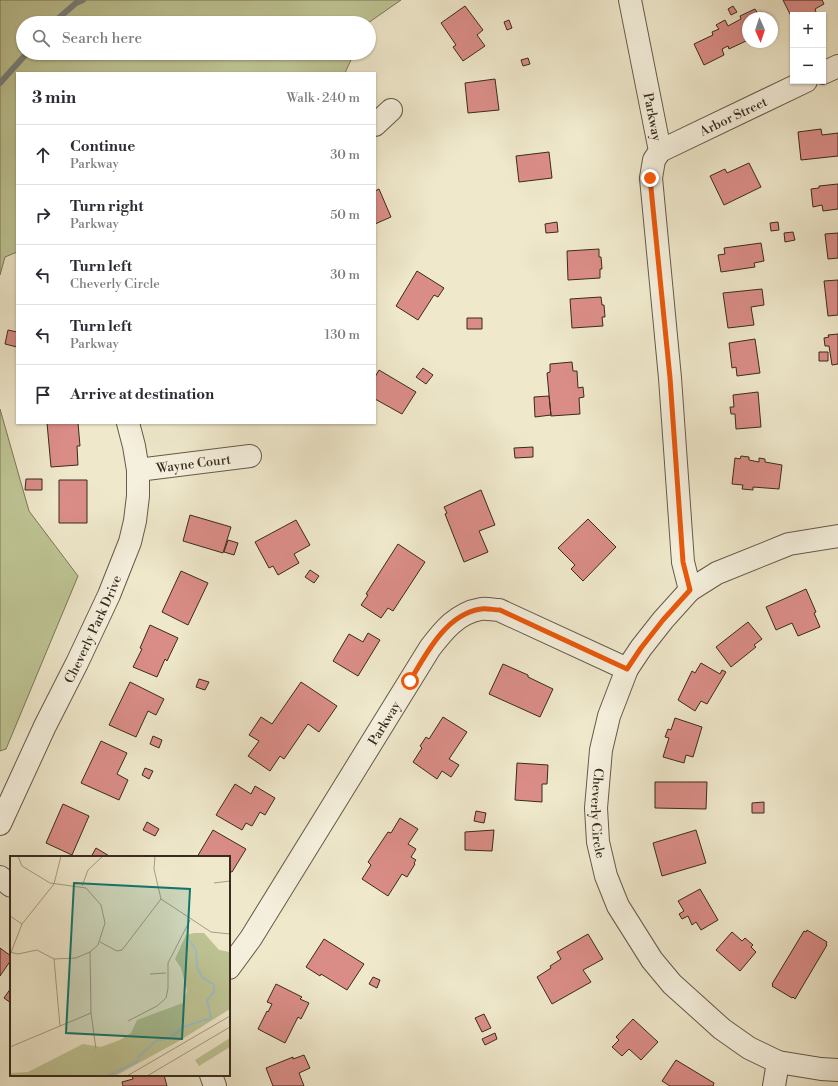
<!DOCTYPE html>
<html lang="en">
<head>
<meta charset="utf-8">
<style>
	:root { --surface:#fff; --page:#f2f2f3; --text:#2b2b33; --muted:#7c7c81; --line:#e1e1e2 }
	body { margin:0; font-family:"Libre Bodoni",serif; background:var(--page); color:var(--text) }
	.controls { position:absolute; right:12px; top:12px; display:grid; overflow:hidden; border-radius:0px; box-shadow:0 1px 3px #0004 }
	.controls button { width:36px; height:36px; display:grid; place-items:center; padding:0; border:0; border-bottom:1px solid var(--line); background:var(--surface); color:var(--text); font:20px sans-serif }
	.compass { position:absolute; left:742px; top:12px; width:36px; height:36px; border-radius:50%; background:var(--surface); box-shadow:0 1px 3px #0004; rotate:177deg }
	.stop { position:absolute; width:12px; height:12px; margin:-9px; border:3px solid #ea580c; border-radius:50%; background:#fff }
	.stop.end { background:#ea580c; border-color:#fff; box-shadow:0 1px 4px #0008 }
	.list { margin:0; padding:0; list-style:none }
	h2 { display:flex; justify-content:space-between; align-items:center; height:52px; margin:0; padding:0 16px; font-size:17px }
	h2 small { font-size:13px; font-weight:400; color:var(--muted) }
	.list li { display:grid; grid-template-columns:26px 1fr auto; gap:12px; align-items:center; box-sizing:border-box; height:60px; padding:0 16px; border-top:1px solid var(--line) }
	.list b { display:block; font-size:15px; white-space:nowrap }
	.list p { margin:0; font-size:13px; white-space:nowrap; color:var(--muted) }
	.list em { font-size:13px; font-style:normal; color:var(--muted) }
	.icon { flex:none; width:22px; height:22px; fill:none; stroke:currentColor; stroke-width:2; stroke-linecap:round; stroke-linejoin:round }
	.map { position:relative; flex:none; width:838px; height:1086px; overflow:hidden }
	.search { position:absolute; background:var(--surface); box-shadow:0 1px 3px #0004; left:16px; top:16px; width:360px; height:44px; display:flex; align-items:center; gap:10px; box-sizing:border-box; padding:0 14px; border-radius:22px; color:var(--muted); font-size:15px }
	.panel { position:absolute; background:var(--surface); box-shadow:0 1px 3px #0004; left:16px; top:72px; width:360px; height:352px; border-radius:0px }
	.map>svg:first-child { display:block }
</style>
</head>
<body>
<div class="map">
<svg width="838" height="1086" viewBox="0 0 838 1086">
	<rect width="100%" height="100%" fill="#efe8cb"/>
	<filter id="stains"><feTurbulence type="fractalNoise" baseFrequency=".005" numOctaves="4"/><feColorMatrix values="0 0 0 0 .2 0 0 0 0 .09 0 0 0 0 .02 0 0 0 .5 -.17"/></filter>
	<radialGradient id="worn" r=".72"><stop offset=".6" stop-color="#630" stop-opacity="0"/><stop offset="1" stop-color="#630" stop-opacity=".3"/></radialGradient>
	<!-- green -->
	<path fill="#bec494" stroke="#7c7759" d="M0,0H401L368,23H23V53H354L345,73H17V252L5,257L0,275Z
		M0,409L29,511L78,576L6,749L0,751Z"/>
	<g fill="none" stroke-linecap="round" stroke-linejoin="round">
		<!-- stream -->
		<path stroke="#768280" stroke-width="6" d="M53,23L76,3L83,0
			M0,83L27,53"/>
	</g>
	<!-- building -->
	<path fill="#da8d87" stroke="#392a1e" d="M783,0H822L824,4L815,9L817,15H793V20Z
		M465,6L483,30L477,35L485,46L463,61L453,47L456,45L441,23Z
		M733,6L737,12L731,15L728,9Z
		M755,9L760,18H748V40L729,49L728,46L722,49L724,55L704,65L694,44L713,35L712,32L719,29L716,25L725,20L728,26L741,19L740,16Z
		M509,20L512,28L507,30L504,22Z
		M528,58L530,64L523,66L521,60Z
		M495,79L499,110L468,113L465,83Z
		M821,129L822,135L838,133V156L801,160L798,132Z
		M549,152L552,178L519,182L516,156Z
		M749,163L761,187L724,205L710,176L725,169L727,173Z
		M838,184V209L823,211L822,205L813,207L811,189L819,188V186Z
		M379,189L391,217L375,224V191Z
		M557,222L558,232L546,233L545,224Z
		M778,222L779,230L771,231L770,223Z
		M793,232L795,240L785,242L784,233Z
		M838,233V258L828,259L825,234Z
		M761,243L764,261L754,263L755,267L721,272L718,255L725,254L724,248Z
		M599,249V257H601L602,269H600V278L568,280L567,251Z
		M417,271L444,288L438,297L434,295L418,320L396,306Z
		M838,280V315L828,316L824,281Z
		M762,289L764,305L751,307L754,325L728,328L723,293Z
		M601,297L602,305H604L605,317H602L603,326L572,328L570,299Z
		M467,318H482V329H467Z
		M8,330L17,332V347L5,344Z
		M838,334V364L832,365L829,346H825L824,338L829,337L828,335Z
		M755,339L760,373L737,376L736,367L732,368L729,343Z
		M819,352H828V361H819Z
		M572,362L573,371H577L578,388L583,387L584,397L579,398L580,414L551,416L547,373L550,372V364Z
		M423,368L433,375L426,384L416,377Z
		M379,370L416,392L402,414L375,399V377Z
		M758,392L761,427L736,429L735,414H731L730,407H734L733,395Z
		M549,396L551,415L535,417L534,397Z
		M47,423H78L80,446H77L78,465L51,467Z
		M533,447V457L515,458L514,448Z
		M741,456L749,457V460L759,462V458L765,459V462L782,465L779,489L753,487V490L742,489L743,485L732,484L735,458L740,459Z
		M26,479H42V490H25Z
		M59,480H87V523H59Z
		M481,490L495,525L479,531L488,552L464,562L445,514L447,513L444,507Z
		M190,515L231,527L223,553L183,541Z
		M588,519L616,547L583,581L571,569L575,565L558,548Z
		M296,520L310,545L294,554L299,563L278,575L273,566L269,568L255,542Z
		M228,540L238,543L234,555L224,552Z
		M398,544L425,562L393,611L388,608L381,618L361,605L368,595L366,594Z
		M310,570L319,576L314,583L305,577Z
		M181,571L208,583L188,625L162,612Z
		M806,589L816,612L814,613L820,627L798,636L792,623L776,630L766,607Z
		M748,622L762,639L754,645L756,647L731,667L716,647Z
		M150,625L178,638L167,661L165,659L157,677L133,667L142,649L140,648Z
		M368,633L380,640L358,676L333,661L349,634L363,642Z
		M701,663L720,674L722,670L726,672L707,704L701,701L695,711L678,700L692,671L695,673Z
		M503,664L528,675V677L553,689L540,717L489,694Z
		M199,679L209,682L205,690L196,687Z
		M130,682L164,699L156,715L148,711L136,737L109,725Z
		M301,682L337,706L319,732L308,724L284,759L280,756L270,771L248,756L259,741L249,735L261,717L272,724Z
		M443,717L467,732L449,759L459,765L451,777L442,771L437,779L413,762L422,748L420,746L426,737L429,739Z
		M675,718L702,727L693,757L686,755L684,763L663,757L669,738L665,737L668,729L671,730Z
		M153,736L162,740L159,748L150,744Z
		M101,741L127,753L117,774L128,780L119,800L81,783Z
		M517,763L548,765L547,784H542V802L515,800Z
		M145,768L153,771L149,779L142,775Z
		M655,782H707L706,809L655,808Z
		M235,784L251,794L255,786L275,798L265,815L260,812L252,826L246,823L242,830L216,815Z
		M764,802V813H752V803Z
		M63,804L89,816L72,855L46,843Z
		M476,811L486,813L484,823L474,821Z
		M400,818L418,829L408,844L416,849L411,857L416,860L414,863L415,864L407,877L402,874L388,896L362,879L371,865L368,862L388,832L391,833Z
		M147,822L159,829L155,836L143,830Z
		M213,830L246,849L232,872L229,871V857H197Z
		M494,830L492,851L465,850V832Z
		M696,830L706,863L662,876L653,843Z
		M96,848L111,857H91Z
		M700,889L718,920L701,930L696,922L692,925L688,916L682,919L679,914L684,911L678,901Z
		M807,930L827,942L826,944L827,945L795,999L793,997L792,998L772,986L773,985L772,984L804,931L806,932Z
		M732,932L742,941L745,938L753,945L751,947L756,952L740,971L716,950Z
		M588,934L603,959L583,970L591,982L552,1004L537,977L551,968L550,966L561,959L557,952Z
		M324,939L364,964L347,990L321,974L320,976L306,967Z
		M0,948L11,956V960L0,976Z
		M373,977L380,980L377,988L369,984Z
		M276,984L302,997L300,999L309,1003L301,1019L298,1017L285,1043L258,1029L267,1011L268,1012L272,1004L267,1002Z
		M11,988V1003L4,998Z
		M484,1014L491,1028L482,1032L475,1018Z
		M633,1019L658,1042L641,1060L629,1049L622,1056L612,1047L619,1040L616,1037Z
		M495,1033L497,1039L485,1045L482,1039Z
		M304,1055L310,1068L299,1073L304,1086H273L266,1068L293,1057V1059Z
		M676,1060L714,1083L713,1086H670L662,1081Z
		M132,1075H164L167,1086H123L122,1082L133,1079Z"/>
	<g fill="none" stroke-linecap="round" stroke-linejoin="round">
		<defs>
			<g id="minor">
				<path id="s1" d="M630,0L660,151L654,160L651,178L670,378L683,562L690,590"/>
				<path d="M823,73L838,66"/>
				<path d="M375,125L391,110"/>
				<path id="s2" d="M660,151L806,81"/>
				<path id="s3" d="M138,470L250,456"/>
				<path id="s4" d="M838,536L789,544L717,573L690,590L663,620L641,648L627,669L609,716L601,750L596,808L598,842L606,876L618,906L652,960L672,984L722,1029L749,1048L778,1062L821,1069L838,1070"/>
				<path id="s5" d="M0,824L45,726L77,663L109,595L130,542L135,521L138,496V470L134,446L128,423"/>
				<path d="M0,877L11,886"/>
				<path id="s6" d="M229,968L251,938L430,648C443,631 457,613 481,609C486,608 494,610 499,610L627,669"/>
				<path d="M211,1075L215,1086"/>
				<path d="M774,1086L778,1062"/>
			</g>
		</defs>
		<!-- minor casing -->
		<use href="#minor" stroke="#665a49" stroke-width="24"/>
		<!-- minor -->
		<use href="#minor" stroke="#f5f0dd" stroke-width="22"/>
	</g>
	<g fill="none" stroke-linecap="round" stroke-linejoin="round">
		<!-- route -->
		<path stroke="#ea580c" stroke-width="5" d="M410,681C426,654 446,614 481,609C487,608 494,610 500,610L627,669L641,648L663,620L690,590L683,562L670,378L650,178"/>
	</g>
	<g text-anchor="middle" stroke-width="4" stroke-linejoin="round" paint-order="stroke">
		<!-- street labels -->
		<g font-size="13" fill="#392a1e" stroke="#f5f0dd">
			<text dy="5" stroke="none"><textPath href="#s1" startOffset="119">Parkway</textPath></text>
			<text dy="5" stroke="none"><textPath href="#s2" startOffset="81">Arbor Street</textPath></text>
			<text dy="5" stroke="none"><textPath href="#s3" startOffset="56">Wayne Court</textPath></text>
			<text dy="5" stroke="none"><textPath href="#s5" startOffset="216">Cheverly Park Drive</textPath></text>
			<text dy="5" stroke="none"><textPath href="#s6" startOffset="290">Parkway</textPath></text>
			<text dy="5" stroke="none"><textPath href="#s4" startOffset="409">Cheverly Circle</textPath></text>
		</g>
	</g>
	<!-- overview -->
	<g transform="translate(10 856)">
		<rect width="220" height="220" fill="#efe8cb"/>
		<path d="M184,77H194L209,94L220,96V153L169,185L105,220H0V217L18,216L73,188L91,191L110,184L121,177L127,164L173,147L177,135L171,112L165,103L176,79ZM220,182V191L189,210L185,204Z" fill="#bec494"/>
		<path fill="none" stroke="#9fbdc1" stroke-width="2" d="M98,220L128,205L129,200L146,185L161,182L173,171L201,162L197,144L204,136V129L192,121L187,111L186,94L180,85"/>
		<path fill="none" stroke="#a69c86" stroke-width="1" d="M204,27L220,25M72,30L78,14L93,0M151,43L201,76L220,78M0,60L12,68M90,86L107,95L112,94L151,43L144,13L145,0M0,96L8,98L27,94L44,103L66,102L80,96L88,89L95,67L91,49L76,32L40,27L12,10L8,0M80,96L81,157L86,193M0,99L12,68L44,28L51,0M44,103L50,170M140,118L156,117M0,127V178M118,165L147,150L156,142L158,132V107L180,64M0,191L81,157M117,220L220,160M137,220L220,171"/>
		<path fill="#0f766e" fill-opacity="0.15" stroke="#0f766e" stroke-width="2" d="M64,27L180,33L172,183L56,177Z"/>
		<rect width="220" height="220" fill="none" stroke="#392a1e" stroke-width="2"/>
	</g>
	<rect width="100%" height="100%" filter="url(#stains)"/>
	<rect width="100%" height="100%" fill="url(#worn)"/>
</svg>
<div class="controls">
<button>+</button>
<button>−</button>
</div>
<svg class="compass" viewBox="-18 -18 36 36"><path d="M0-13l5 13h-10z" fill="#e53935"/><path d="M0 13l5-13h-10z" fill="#7c7c81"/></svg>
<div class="stop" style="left:410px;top:681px"></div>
<div class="stop end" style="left:650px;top:178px"></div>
<div class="search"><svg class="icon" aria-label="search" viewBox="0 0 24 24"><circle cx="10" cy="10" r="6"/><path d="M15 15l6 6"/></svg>Search here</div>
<section class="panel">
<h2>3 min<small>Walk · 240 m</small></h2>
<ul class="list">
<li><svg class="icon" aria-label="ahead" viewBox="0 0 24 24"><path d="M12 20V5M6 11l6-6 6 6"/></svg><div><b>Continue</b><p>Parkway</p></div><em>30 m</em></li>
<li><svg class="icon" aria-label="right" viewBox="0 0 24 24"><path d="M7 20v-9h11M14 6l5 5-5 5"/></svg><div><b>Turn right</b><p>Parkway</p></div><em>50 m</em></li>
<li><svg class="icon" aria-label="left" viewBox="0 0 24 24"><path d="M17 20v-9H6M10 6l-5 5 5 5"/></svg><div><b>Turn left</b><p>Cheverly Circle</p></div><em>30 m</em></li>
<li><svg class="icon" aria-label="left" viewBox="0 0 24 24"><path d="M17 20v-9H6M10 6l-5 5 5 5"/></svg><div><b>Turn left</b><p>Parkway</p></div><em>130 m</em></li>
<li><svg class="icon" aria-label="arrive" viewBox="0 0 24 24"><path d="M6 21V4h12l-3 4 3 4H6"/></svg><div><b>Arrive at destination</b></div></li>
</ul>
</section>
</div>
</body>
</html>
